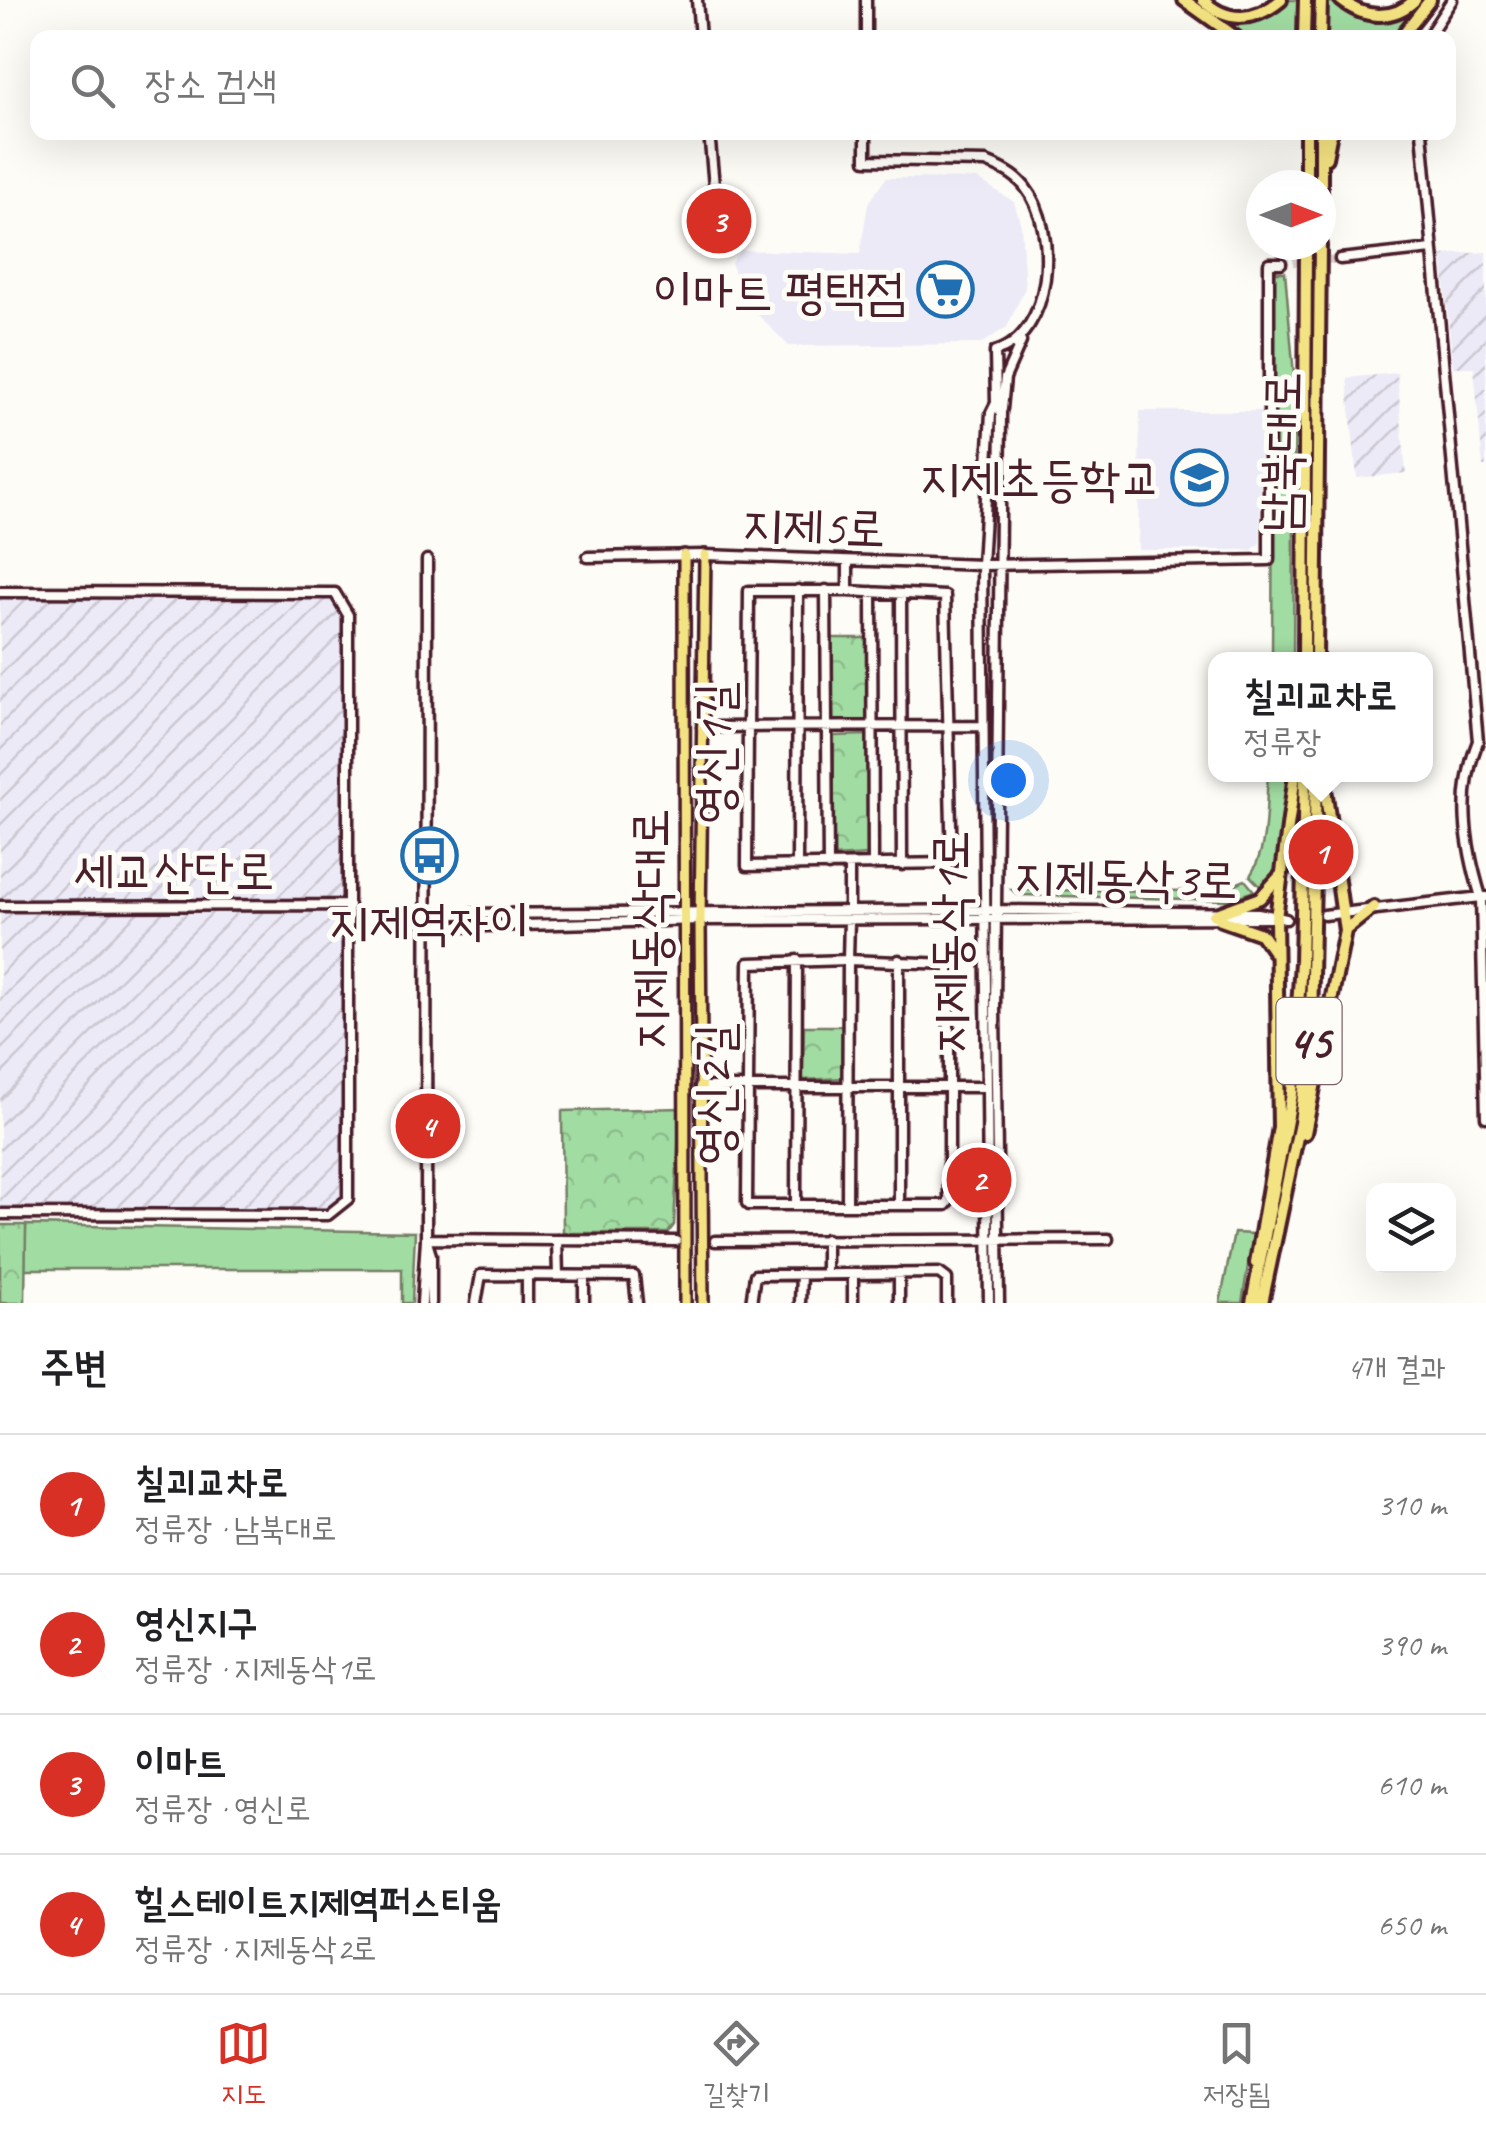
<!DOCTYPE html>
<html lang="ko">
<head>
<meta charset="utf-8">
<style>
	:root { --surface:#fff; --page:#f2f2f2; --text:#202124; --muted:#757577; --line:#e0e0e0; --accent:#d93025 }
	body { margin:0; font-family:Caveat,"Poor Story",sans-serif; background:var(--page); color:var(--text) }
	.controls { position:absolute; right:30px; bottom:30px; display:grid; overflow:hidden; border-radius:20px; box-shadow:0 10px 40px #0002 }
	.controls button { width:90px; height:90px; display:grid; place-items:center; padding:0; border:0; border-bottom:2px solid var(--line); background:var(--surface); color:var(--text); font:50px sans-serif }
	.compass { position:absolute; left:1246px; top:170px; width:90px; height:90px; border-radius:50%; background:var(--surface); box-shadow:0 10px 40px #0002; rotate:90deg }
	.you { position:absolute; left:1008px; top:780px; width:35px; height:35px; margin:-25px; border:8px solid #fff; border-radius:50%; background:#1a73e8; box-shadow:0 0 0 15px #1a73e833 }
	.badge { display:grid; place-items:center; width:65px; height:65px; border-radius:50%; background:var(--accent); color:#fff; font-size:32px; font-weight:700 }
	.pin { position:absolute; translate:-50% -50%; border:5px solid #fff; box-shadow:0 2px 10px #0006 }
	.popup { position:absolute; left:1208px; top:652px; width:225px; height:130px; box-sizing:border-box; display:grid; place-content:center; border-radius:20px; background:var(--surface); filter:drop-shadow(0 2px 8px #0005); font-size:32px; white-space:nowrap; color:var(--muted) }
	.popup b { font-size:38px; color:var(--text) }
	.popup::after { content:''; position:absolute; left:50%; top:100%; margin-left:-20px; border:20px solid transparent; border-top-color:var(--surface) }
	.list { margin:0; padding:0; list-style:none }
	h2 { display:flex; justify-content:space-between; align-items:center; height:130px; margin:0; padding:0 40px; font-size:42px }
	h2 small { font-size:32px; font-weight:400; color:var(--muted) }
	.list li { display:grid; grid-template-columns:65px 1fr auto; gap:30px; align-items:center; box-sizing:border-box; height:140px; padding:0 40px; border-top:2px solid var(--line) }
	.list b { display:block; font-size:38px; white-space:nowrap }
	.list p { margin:0; font-size:32px; white-space:nowrap; color:var(--muted) }
	.list em { font-size:32px; font-style:normal; color:var(--muted) }
	.icon { flex:none; width:55px; height:55px; fill:none; stroke:currentColor; stroke-width:2; stroke-linecap:round; stroke-linejoin:round }
	.map { position:relative; flex:none; width:1486px; height:1303px; overflow:hidden }
	.search { position:absolute; background:var(--surface); box-shadow:0 10px 40px #0002; left:30px; right:30px; top:30px; height:110px; display:flex; align-items:center; gap:25px; box-sizing:border-box; padding:0 35px; border-radius:20px; color:var(--muted); font-size:38px }
	.sheet { height:690px; background:var(--surface) }
	nav { display:flex; justify-content:space-around; align-items:center; box-sizing:border-box; height:140px; border-top:2px solid var(--line); background:var(--surface); font-size:28px; color:var(--muted) }
	nav a { display:grid; justify-items:center; gap:5px }
	nav .on { color:var(--accent) }
	.map>svg:first-child { display:block }
</style>
</head>
<body>
<div class="map">
<svg width="1486" height="1303" viewBox="0 0 1486 1303">
	<defs>
		<pattern id="industrial-furrows" width="10" height="10" patternUnits="userSpaceOnUse" patternTransform="scale(2.5)"><rect width="10" height="10" fill="#eceaf6"/><path d="M-1 1l2-2M0 10L10 0M9 11l2-2" fill="none" stroke="#ccc8d3"/></pattern>
		<pattern id="park-crowns" width="20" height="18" patternUnits="userSpaceOnUse" patternTransform="scale(2.5)"><rect width="20" height="18" fill="#a1dca2"/><path d="M2 6a3 3 0 1 1 6 0M12 15a3 3 0 1 1 6 0" fill="none" stroke="#8cbc8c"/></pattern>
	</defs>
	<rect width="100%" height="100%" fill="#fdfcf7"/>
	<filter id="ink" filterUnits="userSpaceOnUse"><feTurbulence type="fractalNoise" baseFrequency=".01" numOctaves="2"/><feDisplacementMap in="SourceGraphic" scale="20" xChannelSelector="R" yChannelSelector="G"/><feConvolveMatrix kernelMatrix="1 2 1 2 8 2 1 2 1" color-interpolation-filters="sRGB"/></filter>
	<g filter="url(#ink)">
		<!-- built -->
		<path fill="#eceaf6" d="M886,178L978,179L1014,202L1021,225L1025,288L1007,327L981,344L789,346L747,304L731,263L740,250L860,254L868,203Z
			M1140,411H1261L1260,543L1252,550H1138Z"/>
		<!-- industrial -->
		<path fill="url(#industrial-furrows)" d="M1486,252V467H1483L1474,367H1453L1442,255Z
			M1397,373L1406,473L1357,478L1347,378Z
			M0,588H331L349,603L351,1196L347,1206L332,1217H0Z"/>
		<!-- grass -->
		<path fill="#a1dca2" stroke="#767e66" stroke-width="2.5" d="M1190,0H1199L1232,20L1284,0H1298V37H1244Z
			M1326,0L1376,21L1396,18L1420,5L1395,37L1326,38Z
			M1274,272H1285L1295,387L1293,660L1272,659Z
			M1268,775H1290L1279,862L1270,883L1265,880L1261,887L1250,876C1269,847 1265,808 1268,775Z
			M1245,880L1254,891L1228,900L1018,895L1012,890L1219,891Z
			M26,1225L415,1232L412,1303H402V1269H25Z
			M1234,1233L1253,1234L1242,1303H1220Z"/>
		<!-- park -->
		<path fill="url(#park-crowns)" stroke="#767e66" stroke-width="2.5" d="M832,638H867L869,723H833Z
			M867,735L868,855L833,857L834,736Z
			M804,1026H845V1078L803,1080Z
			M680,1108L674,1225L668,1233H563L562,1111Z
			M0,1225H26L25,1303H0Z"/>
		<g fill="none" stroke-linecap="round" stroke-linejoin="round">
			<!-- minor-tunnel -->
			<path stroke="#d9d0ce" stroke-width="8" stroke-dasharray="8 4" stroke-linecap="butt" d="M1281,263L1340,259"/>
			<defs>
				<path id="minor" d="M697,0L700,38
					M866,38V0
					M1427,38L1452,0
					M709,132L720,250
					M866,132V160L986,162C1001,168 1015,174 1025,187C1059,230 1054,334 995,352L996,403L1001,413L995,1008L999,1303
					M1422,132L1478,741C1457,794 1465,844 1481,897H1486
					M1340,259L1432,249
					M1002,409L1005,378L1021,342
					M588,557L705,555L982,565L1269,560V263H1281
					M427,560L426,1239L676,1241
					M848,562V591H749L747,866L952,863L945,596L848,591
					M826,590L828,866
					M0,592L335,593L348,615V1199L328,1215L0,1214
					M872,592L873,865
					M901,594L902,865
					M702,727L983,726
					M797,866L798,590
					M849,866V910
					M0,906L349,905
					M1324,915L1481,897L1486,1117
					M424,921L452,914L998,910L1258,913L1286,919
					M431,922L453,927L700,920L1271,918
					M700,1087H985
					M796,1205L797,960
					M847,1205L848,960L949,964V1201L946,1205C880,1205 815,1205 749,1205L747,1203L749,963L848,960L849,920
					M899,1205V960
					M826,1239V1274
					M557,1240L558,1275
					M715,1241L1108,1239
					M527,1275V1303
					M584,1276V1303
					M422,1303L426,1239L431,1255V1303
					M476,1303L481,1275L634,1276L637,1303
					M751,1303L755,1275L939,1273L947,1279V1303
					M800,1303L801,1274
					M853,1303V1274
					M899,1303V1273
					M989,1303L982,565L991,413L996,403"/>
				<path id="major" d="M684,555L685,1303
					M703,1303L700,920L705,555"/>
				<path id="highway" d="M1184,0L1237,38
					M1203,0C1227,24 1256,21 1281,0
					M1341,0C1364,19 1393,21 1415,0
					M1304,38L1305,0
					M1320,38L1321,0
					M1400,38L1430,0
					M1306,132V185
					M1321,132V200
					M1326,158L1331,132
					M1304,660L1306,245
					M1316,660L1320,245
					M1214,915L1260,898L1280,876
					M1221,920L1261,934L1273,951
					M1345,930L1374,907
					M1305,1133L1345,931L1323,774
					M1256,1263L1279,1127L1276,918L1295,774
					M1252,1303L1292,1094L1301,962L1305,774
					M1262,1303L1300,1123L1311,1027L1316,774"/>
			</defs>
			<!-- minor casing -->
			<use href="#minor" stroke="#4a1f2b" stroke-width="15"/>
			<!-- major casing -->
			<use href="#major" stroke="#4a1f2b" stroke-width="16"/>
			<!-- highway casing -->
			<use href="#highway" stroke="#4a1f2b" stroke-width="18"/>
			<!-- minor -->
			<use href="#minor" stroke="#fdfcf7" stroke-width="8"/>
			<!-- major -->
			<use href="#major" stroke="#f4e382" stroke-width="9"/>
			<!-- highway -->
			<use href="#highway" stroke="#f4e382" stroke-width="10"/>
		</g>
	</g>
	<!-- icons -->
	<defs>
		<symbol id="supermarket-ring" viewBox="-11 -11 22 22"><circle r="9.5" fill="#fdfcf7" stroke="#1f6fb2" stroke-width="1.5"/><path d="M-6-5.5h2.5l.6 2H6L4.5 2H-2.5L-4.4-4H-6ZM-1.5 3.2a1.3 1.3 0 1 0 .1 0ZM3 3.2a1.3 1.3 0 1 0 .1 0Z" fill="#1f6fb2"/></symbol>
		<symbol id="school-ring" viewBox="-11 -11 22 22"><circle r="9.5" fill="#fdfcf7" stroke="#1f6fb2" stroke-width="1.5"/><path d="M0-5L7-2L0 1L-7-2ZM-4 1L0 2.5L4 1V4Q0 6-4 4Z" fill="#1f6fb2"/></symbol>
		<symbol id="bus-ring" viewBox="-11 -11 22 22"><circle r="9.5" fill="#fdfcf7" stroke="#1f6fb2" stroke-width="1.5"/><path d="M-5-6H5V4H4V6H2V4H-2V6H-4V4H-5ZM-3.5-4V0h7V-4ZM-3.5 1.2v1.5H-2V1.2ZM2 1.2v1.5H3.5V1.2Z" fill="#1f6fb2"/></symbol>
	</defs>
	<g fill-rule="evenodd">
		<use href="#supermarket-ring" x="914" y="258" width="63" height="63"/>
		<use href="#school-ring" x="1168" y="446" width="63" height="63"/>
		<use href="#bus-ring" x="398" y="824" width="63" height="63"/>
	</g>
	<g text-anchor="middle" stroke-width="10" stroke-linejoin="round" paint-order="stroke">
		<!-- shield labels -->
		<rect fill="#fdfcf7" stroke="#806168" stroke-width="2.5" x="1276.5" y="998" width="65" height="86" rx="8"/>
		<g font-size="48" font-weight="bold" fill="#4a1f2b">
			<text x="1309" y="1058">45</text>
		</g>
		<!-- poi labels -->
		<g font-size="50" fill="#4a1f2b" stroke="#fdfcf7" text-anchor="end">
			<text x="906" y="308">이마트 평택점</text>
			<text x="1161" y="495">지제초등학교</text>
			<text x="429" y="939" text-anchor="middle">지제역자이</text>
		</g>
		<!-- street labels -->
		<g font-size="50" fill="#4a1f2b" stroke="#fdfcf7">
			<text transform="translate(1280 452) rotate(-89)" y="18">남북대로</text>
			<text transform="translate(814 525) rotate(2)" y="18">지제5로</text>
			<text transform="translate(713 753) rotate(-90)" y="18">영신1길</text>
			<text x="174" y="888">세교산단로</text>
			<text transform="translate(1126 877) rotate(1)" y="18">지제동삭3로</text>
			<text transform="translate(649 929) rotate(-90)" y="18">지제동삭대로</text>
			<text transform="translate(949 942) rotate(-90)" y="18">지제동삭1로</text>
			<text transform="translate(713 1094) rotate(-90)" y="18">영신2길</text>
		</g>
	</g>
</svg>
<div class="controls">
<button><svg class="icon" aria-label="layers" viewBox="0 0 24 24"><path d="M12 4l9 5-9 5-9-5zM3 14l9 5 9-5"/></svg></button>
</div>
<svg class="compass" viewBox="-18 -18 36 36"><path d="M0-13l5 13h-10z" fill="#e53935"/><path d="M0 13l5-13h-10z" fill="#757577"/></svg>
<div class="you"></div>
<div class="pin badge" style="left:1321px;top:852px">1</div>
<div class="popup"><b>칠괴교차로</b>정류장</div>
<div class="pin badge" style="left:979px;top:1180px">2</div>
<div class="pin badge" style="left:719px;top:221px">3</div>
<div class="pin badge" style="left:428px;top:1126px">4</div>
<div class="search"><svg class="icon" aria-label="search" viewBox="0 0 24 24"><circle cx="10" cy="10" r="6"/><path d="M15 15l6 6"/></svg>장소 검색</div>
</div>
<section class="sheet">
<h2>주변<small>4개 결과</small></h2>
<ul class="list">
<li><span class="badge">1</span><div><b>칠괴교차로</b><p>정류장 · 남북대로</p></div><em>310 m</em></li>
<li><span class="badge">2</span><div><b>영신지구</b><p>정류장 · 지제동삭1로</p></div><em>390 m</em></li>
<li><span class="badge">3</span><div><b>이마트</b><p>정류장 · 영신로</p></div><em>610 m</em></li>
<li><span class="badge">4</span><div><b>힐스테이트지제역퍼스티움</b><p>정류장 · 지제동삭2로</p></div><em>650 m</em></li>
</ul>
</section>
<nav>
<a class="on"><svg class="icon" aria-label="map" viewBox="0 0 24 24"><path d="M3 6l6-2 6 2 6-2v14l-6 2-6-2-6 2zM9 4v14M15 6v14"/></svg>지도</a>
<a><svg class="icon" aria-label="directions" viewBox="0 0 24 24"><path d="M12 3l9 9-9 9-9-9zM9 14v-3h6M13 9l2 2-2 2"/></svg>길찾기</a>
<a><svg class="icon" aria-label="saved" viewBox="0 0 24 24"><path d="M7 4h10v16l-5-4-5 4z"/></svg>저장됨</a>
</nav>
</body>
</html>
